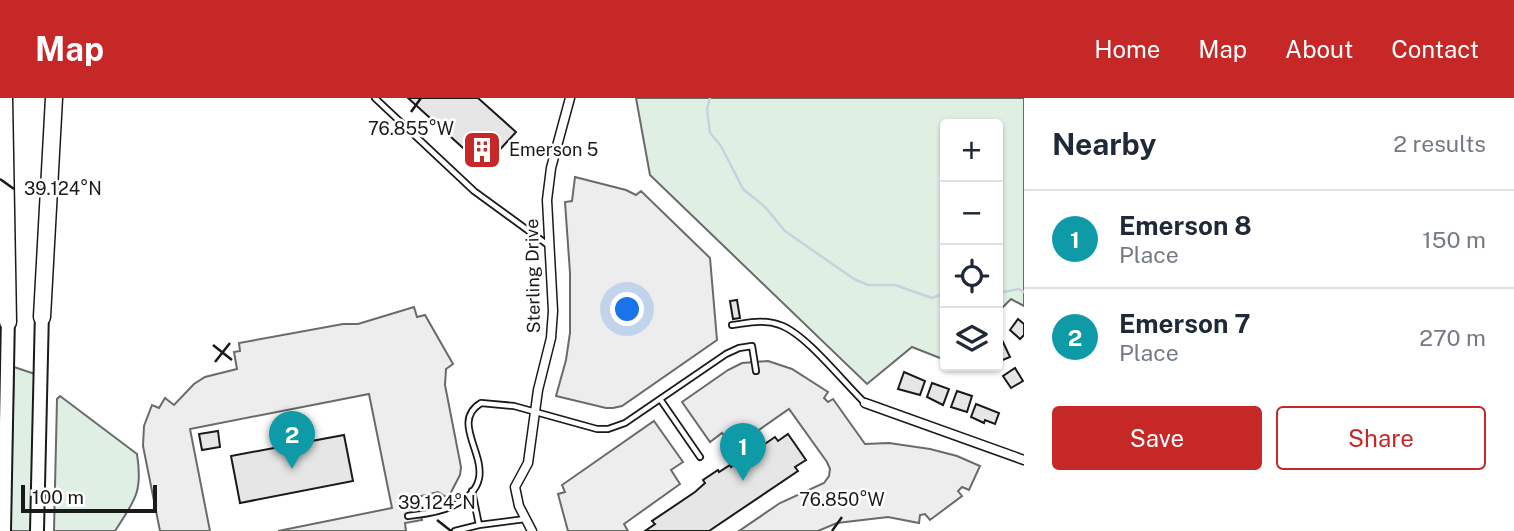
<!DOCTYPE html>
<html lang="en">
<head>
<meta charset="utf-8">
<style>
	:root { --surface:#fff; --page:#f6f6f7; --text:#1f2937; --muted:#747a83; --line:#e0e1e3; --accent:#c62828 }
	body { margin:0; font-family:"Public Sans",sans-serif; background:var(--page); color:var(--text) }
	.controls { position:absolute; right:21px; top:21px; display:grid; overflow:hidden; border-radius:7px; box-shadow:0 2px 5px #0004 }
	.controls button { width:63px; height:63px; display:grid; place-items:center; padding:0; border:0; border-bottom:2px solid var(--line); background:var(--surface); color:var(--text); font:35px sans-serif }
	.scale { position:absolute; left:21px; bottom:18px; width:136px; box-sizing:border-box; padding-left:7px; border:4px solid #1a1a1a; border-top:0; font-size:19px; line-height:24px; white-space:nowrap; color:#1a1a1a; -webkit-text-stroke:5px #fff; paint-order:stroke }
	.you { position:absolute; left:628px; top:212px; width:24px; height:24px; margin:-18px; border:5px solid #fff; border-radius:50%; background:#1a73e8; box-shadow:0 0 0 10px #1a73e833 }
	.badge { display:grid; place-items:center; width:46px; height:46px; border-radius:50%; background:var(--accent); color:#fff; font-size:23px; font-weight:700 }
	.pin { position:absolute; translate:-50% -58px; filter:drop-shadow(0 2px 4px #0008) }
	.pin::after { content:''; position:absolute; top:37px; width:24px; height:21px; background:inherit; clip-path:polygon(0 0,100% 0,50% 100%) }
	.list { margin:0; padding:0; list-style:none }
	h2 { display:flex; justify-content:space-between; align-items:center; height:91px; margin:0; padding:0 28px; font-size:30px }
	h2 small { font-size:23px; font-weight:400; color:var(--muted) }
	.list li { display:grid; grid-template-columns:46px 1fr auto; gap:21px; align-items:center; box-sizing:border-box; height:98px; padding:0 28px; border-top:2px solid var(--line) }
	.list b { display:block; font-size:26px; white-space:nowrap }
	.list p { margin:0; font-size:23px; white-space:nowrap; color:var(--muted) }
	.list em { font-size:23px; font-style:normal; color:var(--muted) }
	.actions { display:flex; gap:14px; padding:21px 28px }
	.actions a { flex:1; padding:16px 0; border:2px solid var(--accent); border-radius:7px; text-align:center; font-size:24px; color:var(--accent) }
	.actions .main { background:var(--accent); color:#fff }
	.icon { flex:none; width:38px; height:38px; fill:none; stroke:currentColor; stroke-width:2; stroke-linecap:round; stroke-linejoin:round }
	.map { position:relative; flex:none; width:1024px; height:433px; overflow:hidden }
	header { display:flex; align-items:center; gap:42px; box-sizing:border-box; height:98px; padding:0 35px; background:var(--accent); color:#fff }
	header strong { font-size:33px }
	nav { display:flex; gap:38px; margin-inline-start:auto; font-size:24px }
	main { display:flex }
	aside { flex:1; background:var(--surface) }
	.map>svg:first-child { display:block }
</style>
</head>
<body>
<header>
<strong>Map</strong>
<nav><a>Home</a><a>Map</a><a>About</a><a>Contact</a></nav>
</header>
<main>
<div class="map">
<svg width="1024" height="433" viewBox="0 0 1024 433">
	<rect width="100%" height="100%" fill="#fff"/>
	<!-- green -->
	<path fill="#e0efe3" stroke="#6a6a6a" stroke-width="2" d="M636,0H1024V208L1011,201L998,214V26H945V262L912,249L867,286L650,77Z
		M14,269L35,276L32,433H10Z
		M60,298L137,356C143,394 135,402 115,433H54L57,301Z"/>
	<!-- parking -->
	<path fill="#ededed" stroke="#6a6a6a" stroke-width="2" d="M575,79L626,92L636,97L641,93L710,160L717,242L622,308L613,310H606L556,298L566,262L570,235V175L565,104L572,103Z
		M414,209L417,219L425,217L453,266L446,271L445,287L461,369L460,377L448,400L438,394L417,399L422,422L405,425L406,433H278L392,410L369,296L190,331L210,433H160L143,348L144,328L152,307L159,310L165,300L174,307L194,286L205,279L237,271L234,254L240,253L239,245L343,226H358Z
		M768,263L792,271L828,294L824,300L828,304L833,301L865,346L889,345L930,351L957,358L980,368L969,392L962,389L958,393L962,398L930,422L925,416L920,417L919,425L888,419L837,425L818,433H739L780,405L824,385L829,378L830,371L827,364L789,311L733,350L722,335L710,344L682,304L728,272L742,265Z
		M654,323L683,364L671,372L680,386L624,426L628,433H568L558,396L565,394L562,387Z"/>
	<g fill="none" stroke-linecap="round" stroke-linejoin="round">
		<!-- stream -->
		<path stroke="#c6d2dc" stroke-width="2.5" d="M710,0L707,11L710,35L721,48L743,91L765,109L785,133L854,181L868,187H895L932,200L945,195
			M998,195L1019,191L1024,194"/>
	</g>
	<!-- building -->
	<path fill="#e6e6e6" stroke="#1a1a1a" stroke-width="2" d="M408,0H478L516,34L484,69Z
		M737,202L740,220L733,221L730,203Z
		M1018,221L1024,226V237L1020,241L1010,232Z
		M1002,242L1010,259L998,264V244Z
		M1015,270L1023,283L1011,290L1003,278Z
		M904,274L925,283L920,297L898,291Z
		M932,285L949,291L943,307L927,299Z
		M957,293L972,298L967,314L951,309Z
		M976,306L999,315L995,326L985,322L984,325L971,319Z
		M218,333L220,349L202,352L199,336Z
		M788,336L806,362L795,369L798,373L709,433H645L655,426L652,423L695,394L705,385L703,382L718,372L719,374L730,367L731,369L775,339L778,343Z
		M344,337L353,383L240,405L231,358Z"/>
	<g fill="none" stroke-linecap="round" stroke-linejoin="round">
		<defs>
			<path id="lane" d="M375,0L474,93L548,147
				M732,227C748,225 764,221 780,227C806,236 843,284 864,304
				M660,301L700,359
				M472,393L479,427
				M408,418C422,416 437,415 450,409C519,379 440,330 481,305L514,308L597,331H608L625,325L726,256L739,250L752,248L756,273
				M455,433L479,427L525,421"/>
			<path id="street" d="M865,305L1024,362
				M532,433L519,408L515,389L528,365L538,292L551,240L553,213L547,102L551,70L570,0"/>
			<path id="primary" d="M4,433L8,217
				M37,433L42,213"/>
			<path id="highway" d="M4,0L8,224
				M42,219L54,0"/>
		</defs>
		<!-- lane casing -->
		<use href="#lane" stroke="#1a1a1a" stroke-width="8"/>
		<!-- street casing -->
		<use href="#street" stroke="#1a1a1a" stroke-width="11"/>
		<!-- primary casing -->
		<use href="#primary" stroke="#1a1a1a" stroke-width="16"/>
		<!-- highway casing -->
		<use href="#highway" stroke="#1a1a1a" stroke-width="19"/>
		<!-- lane -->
		<use href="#lane" stroke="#fff" stroke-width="4.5"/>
		<!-- street -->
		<use href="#street" stroke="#fff" stroke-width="8"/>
		<!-- primary -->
		<use href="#primary" stroke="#fff" stroke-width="12"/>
		<!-- highway -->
		<use href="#highway" stroke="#fff" stroke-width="16"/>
	</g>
	<!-- ticks -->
	<path fill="none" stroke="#1a1a1a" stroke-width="2.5" d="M411,14L421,0M0,81L14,91M213,247L232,262M215,264L230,245M437,422L451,433M832,433L842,419"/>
	<!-- icons -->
	<defs>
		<symbol id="building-square" viewBox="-11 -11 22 22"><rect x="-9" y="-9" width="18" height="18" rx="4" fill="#c62828" stroke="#fff"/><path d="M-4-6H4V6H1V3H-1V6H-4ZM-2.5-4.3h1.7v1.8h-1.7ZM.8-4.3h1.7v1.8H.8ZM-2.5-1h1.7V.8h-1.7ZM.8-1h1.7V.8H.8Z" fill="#fff"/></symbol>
	</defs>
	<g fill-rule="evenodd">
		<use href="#building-square" x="460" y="30" width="44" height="44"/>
	</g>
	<g text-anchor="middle" stroke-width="5" stroke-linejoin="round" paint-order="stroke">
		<!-- poi labels -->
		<g font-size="18" fill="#1a1a1a" stroke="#fff" text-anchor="start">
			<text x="509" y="58">Emerson 5</text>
		</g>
		<!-- street labels -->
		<g font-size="18" fill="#1a1a1a" stroke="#fff">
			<text transform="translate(533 178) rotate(-91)" y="6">Sterling Drive</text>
		</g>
	</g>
	<g font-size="18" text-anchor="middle" fill="#1a1a1a" stroke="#fff" stroke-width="5" stroke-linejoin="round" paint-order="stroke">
		<text x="411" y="37">76.855°W</text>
		<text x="63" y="97">39.124°N</text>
		<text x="842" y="408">76.850°W</text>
		<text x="437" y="411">39.124°N</text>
	</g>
</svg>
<div class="controls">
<button>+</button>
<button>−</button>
<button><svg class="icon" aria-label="locate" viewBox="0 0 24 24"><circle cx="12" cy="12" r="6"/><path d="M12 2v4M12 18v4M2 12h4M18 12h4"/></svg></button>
<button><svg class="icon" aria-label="layers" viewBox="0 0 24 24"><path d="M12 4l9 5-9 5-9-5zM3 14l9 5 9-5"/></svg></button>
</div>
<div class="scale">100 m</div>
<div class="you"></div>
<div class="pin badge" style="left:743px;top:383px;background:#0f9aa8">1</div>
<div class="pin badge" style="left:292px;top:371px;background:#0f9aa8">2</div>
</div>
<aside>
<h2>Nearby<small>2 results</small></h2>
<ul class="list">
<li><span class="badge" style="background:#0f9aa8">1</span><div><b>Emerson 8</b><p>Place</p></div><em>150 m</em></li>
<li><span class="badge" style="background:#0f9aa8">2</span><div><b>Emerson 7</b><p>Place</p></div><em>270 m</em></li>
</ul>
<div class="actions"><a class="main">Save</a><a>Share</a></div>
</aside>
</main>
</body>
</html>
